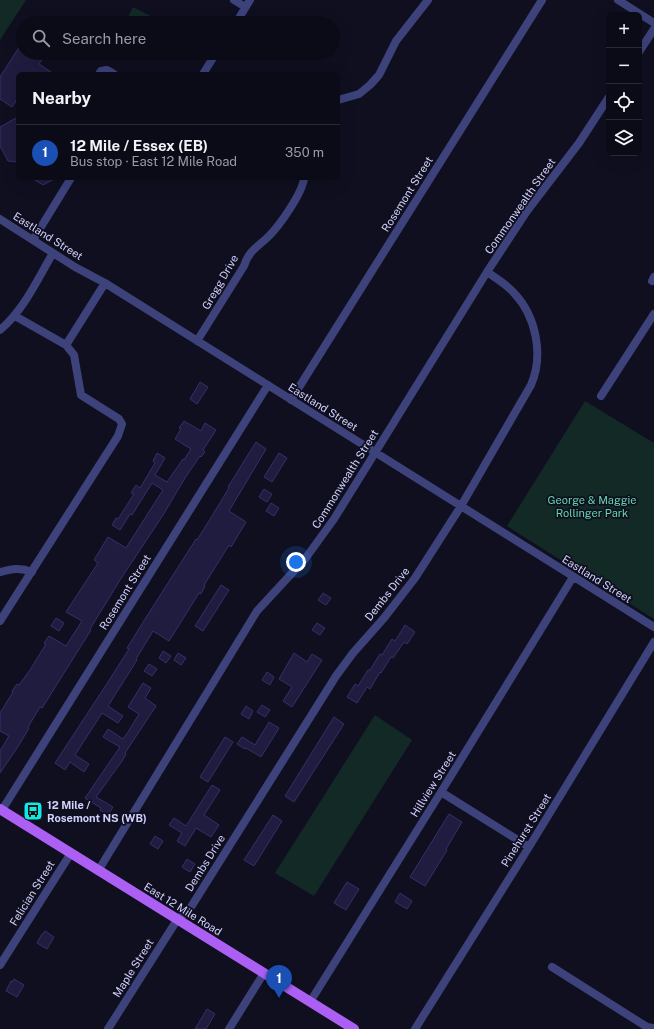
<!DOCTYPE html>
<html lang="en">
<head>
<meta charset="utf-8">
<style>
	:root { --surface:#0b0b18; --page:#191925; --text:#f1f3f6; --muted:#9a9ba2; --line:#2b2b37; --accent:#b45309 }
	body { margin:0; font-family:"Public Sans",sans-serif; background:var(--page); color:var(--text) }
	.controls { position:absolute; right:12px; top:12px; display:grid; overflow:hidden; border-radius:6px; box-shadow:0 4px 16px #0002 }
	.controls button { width:36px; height:36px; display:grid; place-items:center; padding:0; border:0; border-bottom:1px solid var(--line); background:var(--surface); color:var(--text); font:20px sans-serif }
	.you { position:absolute; left:296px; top:562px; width:14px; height:14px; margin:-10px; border:3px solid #fff; border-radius:50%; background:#1a73e8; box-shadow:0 0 0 6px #1a73e833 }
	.badge { display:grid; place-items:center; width:26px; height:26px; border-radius:50%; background:var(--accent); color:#fff; font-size:13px; font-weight:700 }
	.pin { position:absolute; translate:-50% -33px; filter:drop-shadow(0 1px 2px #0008) }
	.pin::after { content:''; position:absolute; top:21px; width:14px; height:12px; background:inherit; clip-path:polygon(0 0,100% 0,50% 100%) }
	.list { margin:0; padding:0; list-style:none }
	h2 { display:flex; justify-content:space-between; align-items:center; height:52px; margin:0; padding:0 16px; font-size:17px }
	h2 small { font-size:13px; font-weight:400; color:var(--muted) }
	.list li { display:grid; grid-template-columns:26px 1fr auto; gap:12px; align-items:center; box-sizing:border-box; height:56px; padding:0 16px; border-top:1px solid var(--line) }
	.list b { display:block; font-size:15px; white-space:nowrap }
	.list p { margin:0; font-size:13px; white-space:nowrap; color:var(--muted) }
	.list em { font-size:13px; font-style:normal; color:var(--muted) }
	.icon { flex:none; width:22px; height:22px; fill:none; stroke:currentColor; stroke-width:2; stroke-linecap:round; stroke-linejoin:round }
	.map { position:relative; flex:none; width:654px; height:1029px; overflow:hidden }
	.search { position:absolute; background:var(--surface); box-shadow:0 4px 16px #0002; left:16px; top:16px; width:324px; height:44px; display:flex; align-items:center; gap:10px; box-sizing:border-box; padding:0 14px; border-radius:22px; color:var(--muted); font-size:15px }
	.panel { position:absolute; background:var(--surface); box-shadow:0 4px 16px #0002; left:16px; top:72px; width:324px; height:108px; border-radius:6px }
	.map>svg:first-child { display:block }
</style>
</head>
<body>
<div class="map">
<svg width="654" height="1029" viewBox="0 0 654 1029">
	<rect width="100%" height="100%" fill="#0f0f20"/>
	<!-- green -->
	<path fill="#122926" d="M0,0H26L0,40Z
		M133,7L164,23H129L126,21Z
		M585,401L654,443V619L507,526Z
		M375,715L412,740L314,896L275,873Z"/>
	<!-- building -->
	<path fill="#1f1c3f" stroke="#34306a" d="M23,41V53H46L39,64L54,74H18V98L12,107L0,99V77Z
		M18,117V162L8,161L0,146V127Z
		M32,178H56L43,185Z
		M200,382L208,387L197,404L190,399Z
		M184,421L201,431L205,423L216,430L203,450L205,452L201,457L200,456L185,478L163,515L120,580L90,629L91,630L42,708L40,707L28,727L29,728L19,745L0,773V751L9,736L0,731V713L13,692L12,691L17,684L19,685L30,670L46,644L44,643L49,636L66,646L82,621L66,612L98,563L94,560L108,537L126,548L154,504L163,490L152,483L132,515L130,514L120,530L112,525L116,518L118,519L134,494L131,493L136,485L140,488L155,463L153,461L157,453L165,458L155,475L167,482L183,459L184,460L191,449L175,439L181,429L179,428Z
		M256,442L266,449L229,511L246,522L231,547L229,545L204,585L205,586L201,594L199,593L169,641L153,631L136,659L137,660L108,706L123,716L118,723L102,713L75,755L89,764L84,772L70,762L65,770L55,763L108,682L129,649L127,648L147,616L196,539L197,540L209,521L229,488L228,487Z
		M279,453L287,458L272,482L264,477Z
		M264,489L272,494L267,502L259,497Z
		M271,503L279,508L274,516L266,511Z
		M221,585L229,590L203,631L195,626Z
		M323,593L331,598L326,605L318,600Z
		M56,618L64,623L59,631L51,626Z
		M317,623L325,628L320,635L312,630Z
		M405,625L415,632L407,644L404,642L393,658L391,657L381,673L380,672L370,689L367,687L357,703L347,697L355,684L358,686L368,670H370L380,654L382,655L392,639L395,641Z
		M163,651L171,656L166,663L159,658Z
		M178,653L186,658L181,665L174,660Z
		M294,653L307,662L312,654L322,660L292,707L283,701L292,687L279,679Z
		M149,664L157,669L152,676L144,671Z
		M267,672L274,677L270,685L262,680Z
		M143,683L151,688L145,698L156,706L125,753L126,754L122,761L96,797L113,807L108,815L100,810L101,808L85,798L120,747L103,737L108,729L123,739L128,732L139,714L128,707Z
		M262,705L270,710L265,717L257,712Z
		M246,706L253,711L249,719L241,714Z
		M334,717L344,724L294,802L285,796Z
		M269,722L279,728L261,757L246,748L245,749L237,744L242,737L255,745Z
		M225,737L233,742L208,782L200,777Z
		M212,785L220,790L204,815L219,825L211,837L196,828L185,846L177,841L182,833L169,825L174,818L186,826Z
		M449,814L462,822L446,849L447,850L425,886L410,877Z
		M273,815L282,821L254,866L244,860Z
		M155,836L163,841L158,849L150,844Z
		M187,859L195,864L190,872L182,867Z
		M347,882L359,889L346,910L334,903Z
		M400,893L412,901L407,909L395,902Z
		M45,931L54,937L47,949L37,943L42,934H43Z
		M14,979L24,985L17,997L6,991L11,981L12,982Z
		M207,1009L215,1014L206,1029H195Z"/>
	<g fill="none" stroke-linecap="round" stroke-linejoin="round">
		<!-- minor -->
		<path stroke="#3d427b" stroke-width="8" d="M234,0L245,7
			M618,0L654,23
			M236,23L250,0
			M639,52L654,29
			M99,74L101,71L107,70L114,74
			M203,74L216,53
			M338,100L359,94L370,85L379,75L396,41L428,0
			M0,219L75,267L105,283L654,627
			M33,240L71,178
			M652,281L654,277
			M0,330C24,310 37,280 53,253
			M197,341L244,266C249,250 258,247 269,236C280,225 303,192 304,178
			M66,345L105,283
			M601,396L654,314
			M291,400L542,0
			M0,572C12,569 20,567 32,572
			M0,621L118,436L122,424L119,419L81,395L74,355L66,345L15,316
			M441,792L529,847
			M2,810L268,385
			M98,871L257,611L305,559L334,519L487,272L527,211L579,143L609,97
			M0,965L71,853
			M552,967L647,1027L654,1028
			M310,1002L441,792L573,577
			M108,1029L177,920L191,907L336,676L353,653L384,618L415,578L461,506L531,385C544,355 536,316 514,293C506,284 496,278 487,272
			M229,1029L264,973
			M415,1029L529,847L654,642"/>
		<!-- major -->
		<path stroke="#ab60f3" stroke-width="10" d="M0,809L354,1029"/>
	</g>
	<!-- icons -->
	<defs>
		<symbol id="bus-square" viewBox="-11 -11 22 22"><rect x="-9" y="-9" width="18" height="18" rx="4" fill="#11e7e3" stroke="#0f0f20"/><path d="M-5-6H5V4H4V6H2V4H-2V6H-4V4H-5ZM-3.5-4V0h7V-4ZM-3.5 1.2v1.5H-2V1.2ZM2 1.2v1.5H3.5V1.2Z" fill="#111"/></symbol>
	</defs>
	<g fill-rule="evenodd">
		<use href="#bus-square" x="22" y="800" width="22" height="22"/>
	</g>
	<g text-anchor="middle" stroke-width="3.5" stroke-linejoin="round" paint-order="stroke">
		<!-- street labels -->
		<g font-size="11" fill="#d1d1fc" stroke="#0f0f20">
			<text transform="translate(407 194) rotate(-58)" y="4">Rosemont Street</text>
			<text transform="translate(520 206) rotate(-55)" y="4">Commonwealth Street</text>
			<text transform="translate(48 236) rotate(32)" y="4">Eastland Street</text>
			<text transform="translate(220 282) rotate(-60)" y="4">Gregg Drive</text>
			<text transform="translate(323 407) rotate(32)" y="4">Eastland Street</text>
			<text transform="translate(345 479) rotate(-58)" y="4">Commonwealth Street</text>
			<text transform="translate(597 579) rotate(32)" y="4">Eastland Street</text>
			<text transform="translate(125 592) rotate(-58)" y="4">Rosemont Street</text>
			<text transform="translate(387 594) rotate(-52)" y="4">Dembs Drive</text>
			<text transform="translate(433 784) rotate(-58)" y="4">Hillview Street</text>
			<text transform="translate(526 830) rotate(-58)" y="4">Pinehurst Street</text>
			<text transform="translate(205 863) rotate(-58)" y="4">Dembs Drive</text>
			<text transform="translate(32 893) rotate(-58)" y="4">Felician Street</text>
			<text transform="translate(183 909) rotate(32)" y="4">East 12 Mile Road</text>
			<text transform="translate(133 968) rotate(-58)" y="4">Maple Street</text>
		</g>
		<!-- park labels -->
		<g font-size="11" fill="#63d6ab" stroke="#0f0f20">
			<text x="592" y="504">George &amp; Maggie<tspan x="592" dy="13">Rollinger Park</tspan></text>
		</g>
		<!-- poi labels -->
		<g font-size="11" font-weight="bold" fill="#d1d1fc" stroke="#0f0f20" text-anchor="start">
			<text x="47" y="809">12 Mile /<tspan x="47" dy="13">Rosemont NS (WB)</tspan></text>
		</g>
	</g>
</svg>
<div class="controls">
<button>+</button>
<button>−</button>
<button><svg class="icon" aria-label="locate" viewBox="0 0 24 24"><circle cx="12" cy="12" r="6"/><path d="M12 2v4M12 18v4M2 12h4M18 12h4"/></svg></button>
<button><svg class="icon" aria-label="layers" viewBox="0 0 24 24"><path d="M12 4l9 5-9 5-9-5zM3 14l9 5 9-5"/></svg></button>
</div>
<div class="you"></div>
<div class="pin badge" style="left:279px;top:998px;background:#1a4fb4">1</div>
<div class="search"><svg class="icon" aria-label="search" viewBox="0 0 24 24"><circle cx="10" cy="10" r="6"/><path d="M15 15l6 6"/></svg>Search here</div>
<section class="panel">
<h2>Nearby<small></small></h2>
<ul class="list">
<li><span class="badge" style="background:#1a4fb4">1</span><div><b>12 Mile / Essex (EB)</b><p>Bus stop · East 12 Mile Road</p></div><em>350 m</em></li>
</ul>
</section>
</div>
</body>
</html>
